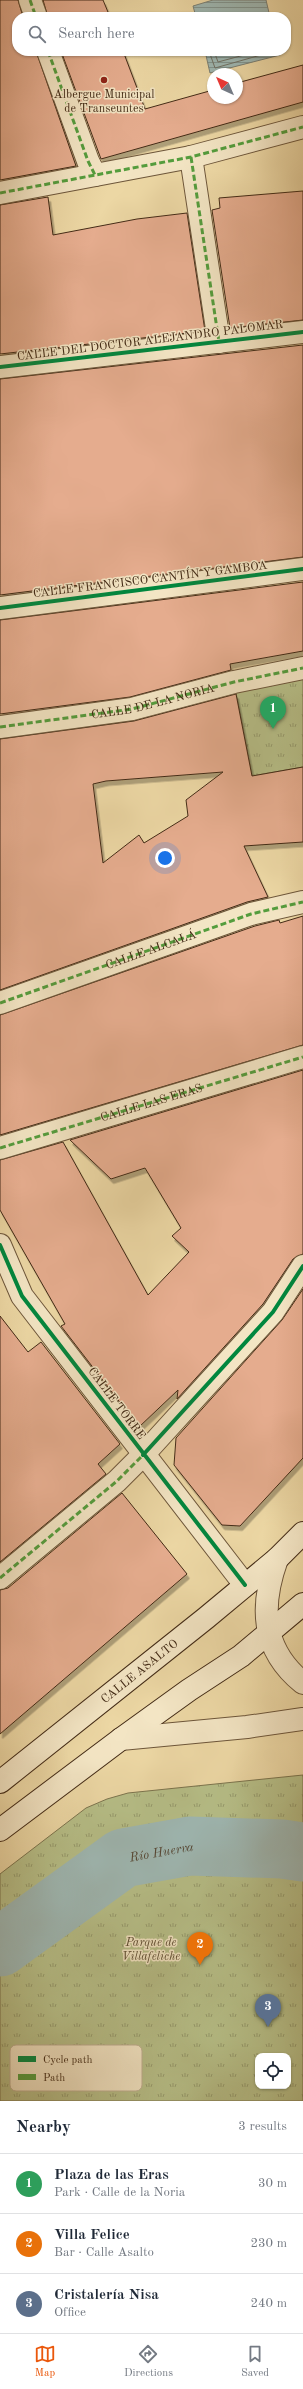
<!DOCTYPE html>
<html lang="en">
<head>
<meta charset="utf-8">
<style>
	:root { --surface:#fff; --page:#f2f2f3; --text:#1f2937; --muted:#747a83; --line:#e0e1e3; --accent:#ea580c }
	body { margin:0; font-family:"Old Standard TT",serif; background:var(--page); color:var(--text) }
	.controls { position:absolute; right:12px; bottom:12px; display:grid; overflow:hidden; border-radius:8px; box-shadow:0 1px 3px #0004 }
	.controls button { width:36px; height:36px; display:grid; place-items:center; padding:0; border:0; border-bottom:1px solid var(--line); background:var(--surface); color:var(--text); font:20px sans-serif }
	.compass { position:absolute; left:207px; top:68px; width:36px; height:36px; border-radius:50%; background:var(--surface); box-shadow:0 1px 3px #0004; rotate:316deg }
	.you { position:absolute; left:165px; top:858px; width:14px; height:14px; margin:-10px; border:3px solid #fff; border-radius:50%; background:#1a73e8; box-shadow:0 0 0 6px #1a73e833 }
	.badge { display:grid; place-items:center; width:26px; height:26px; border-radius:50%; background:var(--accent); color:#fff; font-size:13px; font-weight:700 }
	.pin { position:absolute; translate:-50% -33px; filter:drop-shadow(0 1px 2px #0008) }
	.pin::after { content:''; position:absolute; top:21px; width:14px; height:12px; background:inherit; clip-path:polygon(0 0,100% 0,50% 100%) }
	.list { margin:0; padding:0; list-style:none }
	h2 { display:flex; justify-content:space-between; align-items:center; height:52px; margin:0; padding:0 16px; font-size:17px }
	h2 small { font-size:13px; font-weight:400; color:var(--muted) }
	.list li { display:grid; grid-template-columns:26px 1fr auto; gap:12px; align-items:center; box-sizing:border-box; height:60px; padding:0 16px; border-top:1px solid var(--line) }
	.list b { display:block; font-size:15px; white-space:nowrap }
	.list p { margin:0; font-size:13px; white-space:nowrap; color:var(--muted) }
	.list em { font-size:13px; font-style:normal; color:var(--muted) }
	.icon { flex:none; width:22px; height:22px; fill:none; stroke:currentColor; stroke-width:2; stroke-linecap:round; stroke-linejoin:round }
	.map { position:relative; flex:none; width:303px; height:2101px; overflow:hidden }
	.search { position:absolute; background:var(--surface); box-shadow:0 1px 3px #0004; left:12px; right:12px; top:12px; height:44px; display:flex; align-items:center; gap:10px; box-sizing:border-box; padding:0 14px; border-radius:16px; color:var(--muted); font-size:15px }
	.sheet { height:232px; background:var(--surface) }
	nav { display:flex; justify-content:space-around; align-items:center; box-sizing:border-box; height:56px; border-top:1px solid var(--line); background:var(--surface); font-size:11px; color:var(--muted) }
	nav a { display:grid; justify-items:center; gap:2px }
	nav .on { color:var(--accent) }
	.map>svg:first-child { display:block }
</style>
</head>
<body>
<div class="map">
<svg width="303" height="2101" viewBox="0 0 303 2101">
	<defs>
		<pattern id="park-tufts" width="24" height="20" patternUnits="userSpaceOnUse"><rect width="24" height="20" fill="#b6be87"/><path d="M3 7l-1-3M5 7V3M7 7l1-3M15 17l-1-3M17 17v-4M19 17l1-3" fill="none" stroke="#969b6d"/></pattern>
		<pattern id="water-rules" width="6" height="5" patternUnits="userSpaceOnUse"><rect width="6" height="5" fill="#9eb7b2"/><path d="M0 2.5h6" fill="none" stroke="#829590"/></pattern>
		<filter id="shadow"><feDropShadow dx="2.5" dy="4.5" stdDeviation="0" flood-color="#0004"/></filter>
	</defs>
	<rect width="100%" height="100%" fill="#ecd7a4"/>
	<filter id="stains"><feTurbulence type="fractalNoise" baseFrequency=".005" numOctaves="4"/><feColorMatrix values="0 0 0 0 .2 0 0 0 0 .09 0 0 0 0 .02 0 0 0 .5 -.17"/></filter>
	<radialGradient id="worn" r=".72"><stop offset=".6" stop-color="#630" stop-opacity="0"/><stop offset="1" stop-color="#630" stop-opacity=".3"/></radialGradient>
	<!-- park -->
	<path fill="url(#park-tufts)" stroke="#7c744e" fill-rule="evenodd" d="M303,668V767L252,776L234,682Z
		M303,1775V2101H0V1874L86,1808L107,1799L128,1793ZM258,2056H288V2086H258Z"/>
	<!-- water -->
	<path fill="url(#water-rules)" stroke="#7a7f74" d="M213,0H266L270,17H196L193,6Z
		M205,51H279L280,55L210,73Z"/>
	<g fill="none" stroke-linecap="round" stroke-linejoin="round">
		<!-- shore -->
		<path stroke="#707164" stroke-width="1" d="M209,51L215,68L275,51
			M214,51L218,62L259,51"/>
		<!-- river -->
		<path stroke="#9eb7b2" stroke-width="59" id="s1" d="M0,1947L123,1858L190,1846L282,1849L303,1852"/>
	</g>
	<!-- building -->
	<path fill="#e5ac8e" stroke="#432b16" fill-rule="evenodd" filter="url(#shadow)" d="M0,0H18L23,17H17V51H36L76,166L0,180Z
		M43,0H103L110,17H48Z
		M61,51H123L145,109L213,90V98H237V83L303,65V102L101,159Z
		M303,191V320L230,328L212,210L220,208L219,198Z
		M48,197L53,235L137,219L187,213L205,331L0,354V205Z
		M303,345V557L0,595V379Z
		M303,582V651L230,664L231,670L130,697L0,714V620Z
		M236,694L252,776L303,767V842L244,846L268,897L247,902L0,990V739L134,721ZM223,772L186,800L188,816L144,843L139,835L103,863L93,784L106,781Z
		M303,916V1045L0,1135V1015L255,926L279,920L280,923Z
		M303,1070V1254L293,1259L263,1304L177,1399L178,1390L139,1427L61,1326L65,1324L0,1210V1160L63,1142L148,1295L189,1252L172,1236L181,1228L145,1168L111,1179L70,1140Z
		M303,1289V1458L240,1526L222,1525L174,1465L176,1438L282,1320Z
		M0,1316L28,1352L41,1342L120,1444L98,1464L106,1474L0,1562Z
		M122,1493L187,1574L0,1734V1590L8,1588Z"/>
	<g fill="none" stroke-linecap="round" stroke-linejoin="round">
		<defs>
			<g id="street">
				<path d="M30,0L36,17"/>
				<path d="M48,51L88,161L95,175"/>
				<path d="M191,157L219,342"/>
				<path d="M0,193L191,157L303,127"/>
				<path d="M0,367L303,332"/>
				<path d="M0,608L303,569"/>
				<path id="s2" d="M0,727L132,709L234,682L303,668"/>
				<path id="s3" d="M0,1003L251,914L303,902"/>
				<path d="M0,1148L303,1057"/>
				<path d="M0,1245L22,1296L245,1585"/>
				<path d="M277,1559C260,1606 261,1649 303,1683"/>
				<path d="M0,1578L117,1481L143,1455L273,1312L303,1266"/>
				<path d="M121,1739L247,1727L303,1719"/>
			</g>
			<g id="secondary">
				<path id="s4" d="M0,1782L206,1618L277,1559L303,1533"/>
				<path d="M0,1830L121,1739L189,1690L241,1656L303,1604"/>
			</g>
		</defs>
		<!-- street casing -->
		<use href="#street" stroke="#6d563a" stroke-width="24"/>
		<!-- secondary casing -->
		<use href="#secondary" stroke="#432b16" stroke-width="24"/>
		<!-- street -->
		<use href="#street" stroke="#f3e5c4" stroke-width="22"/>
		<!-- secondary -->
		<use href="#secondary" stroke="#f3e5c4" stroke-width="22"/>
		<!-- quiet -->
		<g stroke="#549d3d" stroke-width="3" stroke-dasharray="6 3" stroke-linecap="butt">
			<path d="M30,0L36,17"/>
			<path d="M48,51L88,161L95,175"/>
			<path d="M191,157L219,342"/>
			<path d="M0,193L191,157L303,127"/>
			<path d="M0,727L132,709L234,682L303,668"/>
			<path d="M0,1003L251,914L303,902"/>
			<path id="s5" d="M0,1148L303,1057"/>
			<path d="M0,1578L117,1481L143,1455"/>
		</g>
		<defs>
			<path id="cycleway" d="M0,367L303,332
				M0,608L303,569
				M0,1245L22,1296L245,1585
				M143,1455L273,1312L303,1266"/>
		</defs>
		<!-- cycleway casing -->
		<use href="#cycleway" stroke="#f3e5c4" stroke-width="6"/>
		<!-- cycleway -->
		<use href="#cycleway" stroke="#00873e" stroke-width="4"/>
	</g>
	<!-- markers -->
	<circle fill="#8f2418" stroke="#f3e5c4" stroke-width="1.5" cx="104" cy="80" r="4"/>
	<g text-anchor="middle" stroke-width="3" stroke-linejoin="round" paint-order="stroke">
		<!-- poi labels -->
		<g font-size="12" fill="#432b16" stroke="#f3e5c4">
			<text x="104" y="98">Albergue Municipal<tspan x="104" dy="14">de Transeuntes</tspan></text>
		</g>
		<!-- street labels -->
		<g font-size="12" fill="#432b16" stroke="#f3e5c4">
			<text transform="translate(150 340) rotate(-7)" y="4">CALLE DEL DOCTOR ALEJANDRO PALOMAR</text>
			<text transform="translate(150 579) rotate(-7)" y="4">CALLE FRANCISCO CANTÍN Y GAMBOA</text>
			<text dy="4" stroke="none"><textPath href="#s2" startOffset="155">CALLE DE LA NORIA</textPath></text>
			<text dy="4" stroke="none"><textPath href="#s3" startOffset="160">CALLE ALCALÁ</textPath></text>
			<text dy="4" stroke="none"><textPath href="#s5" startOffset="158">CALLE LAS ERAS</textPath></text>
			<text transform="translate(117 1403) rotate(53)" y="4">CALLE TORRE</text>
			<text dy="4" stroke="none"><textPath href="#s4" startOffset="178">CALLE ASALTO</textPath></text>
		</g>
		<!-- park labels -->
		<g font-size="12" font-style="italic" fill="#5a482d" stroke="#f3e5c4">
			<text x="151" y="1946">Parque de<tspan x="151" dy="14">Villafeliche</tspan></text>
		</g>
		<!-- water labels -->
		<g font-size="13" font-style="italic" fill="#554735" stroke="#f3e5c4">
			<text dy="5" stroke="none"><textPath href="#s1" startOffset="191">Río Huerva</textPath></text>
		</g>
	</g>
	<!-- legend -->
	<rect x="10" y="2045" width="132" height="46" rx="6" fill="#f3e5c4" stroke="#bead90" stroke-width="1"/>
	<rect x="18" y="2056" width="18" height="6" fill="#00873e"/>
	<rect x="18" y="2074" width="18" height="6" fill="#549d3d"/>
	<g font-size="11" fill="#432b16">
		<text x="43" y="2063">Cycle path</text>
		<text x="43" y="2081">Path</text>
	</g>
	<rect width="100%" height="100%" filter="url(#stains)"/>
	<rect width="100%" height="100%" fill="url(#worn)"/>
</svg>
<div class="controls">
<button><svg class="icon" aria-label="locate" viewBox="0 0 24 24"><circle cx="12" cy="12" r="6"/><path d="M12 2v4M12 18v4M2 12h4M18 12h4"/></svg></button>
</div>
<svg class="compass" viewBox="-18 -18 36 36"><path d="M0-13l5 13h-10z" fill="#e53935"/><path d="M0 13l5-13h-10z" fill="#747a83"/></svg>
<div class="you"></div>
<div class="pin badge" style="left:273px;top:729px;background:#2e9e5b">1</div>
<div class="pin badge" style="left:200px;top:1965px;background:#e8710a">2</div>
<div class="pin badge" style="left:268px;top:2027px;background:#5c6f8a">3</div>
<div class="search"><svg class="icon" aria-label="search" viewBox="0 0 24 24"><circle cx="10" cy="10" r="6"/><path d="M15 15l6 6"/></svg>Search here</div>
</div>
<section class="sheet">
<h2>Nearby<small>3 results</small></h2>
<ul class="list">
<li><span class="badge" style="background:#2e9e5b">1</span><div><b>Plaza de las Eras</b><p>Park · Calle de la Noria</p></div><em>30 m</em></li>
<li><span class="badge" style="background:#e8710a">2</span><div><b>Villa Felice</b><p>Bar · Calle Asalto</p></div><em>230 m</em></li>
<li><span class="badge" style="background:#5c6f8a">3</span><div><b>Cristalería Nisa</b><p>Office</p></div><em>240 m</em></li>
</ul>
</section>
<nav>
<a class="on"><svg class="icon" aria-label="map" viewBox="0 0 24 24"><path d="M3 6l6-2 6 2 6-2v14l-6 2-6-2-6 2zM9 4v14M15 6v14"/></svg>Map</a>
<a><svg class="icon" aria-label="directions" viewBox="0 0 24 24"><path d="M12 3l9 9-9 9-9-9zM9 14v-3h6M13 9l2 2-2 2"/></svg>Directions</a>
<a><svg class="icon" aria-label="saved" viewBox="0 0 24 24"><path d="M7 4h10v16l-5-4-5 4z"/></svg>Saved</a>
</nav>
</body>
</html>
